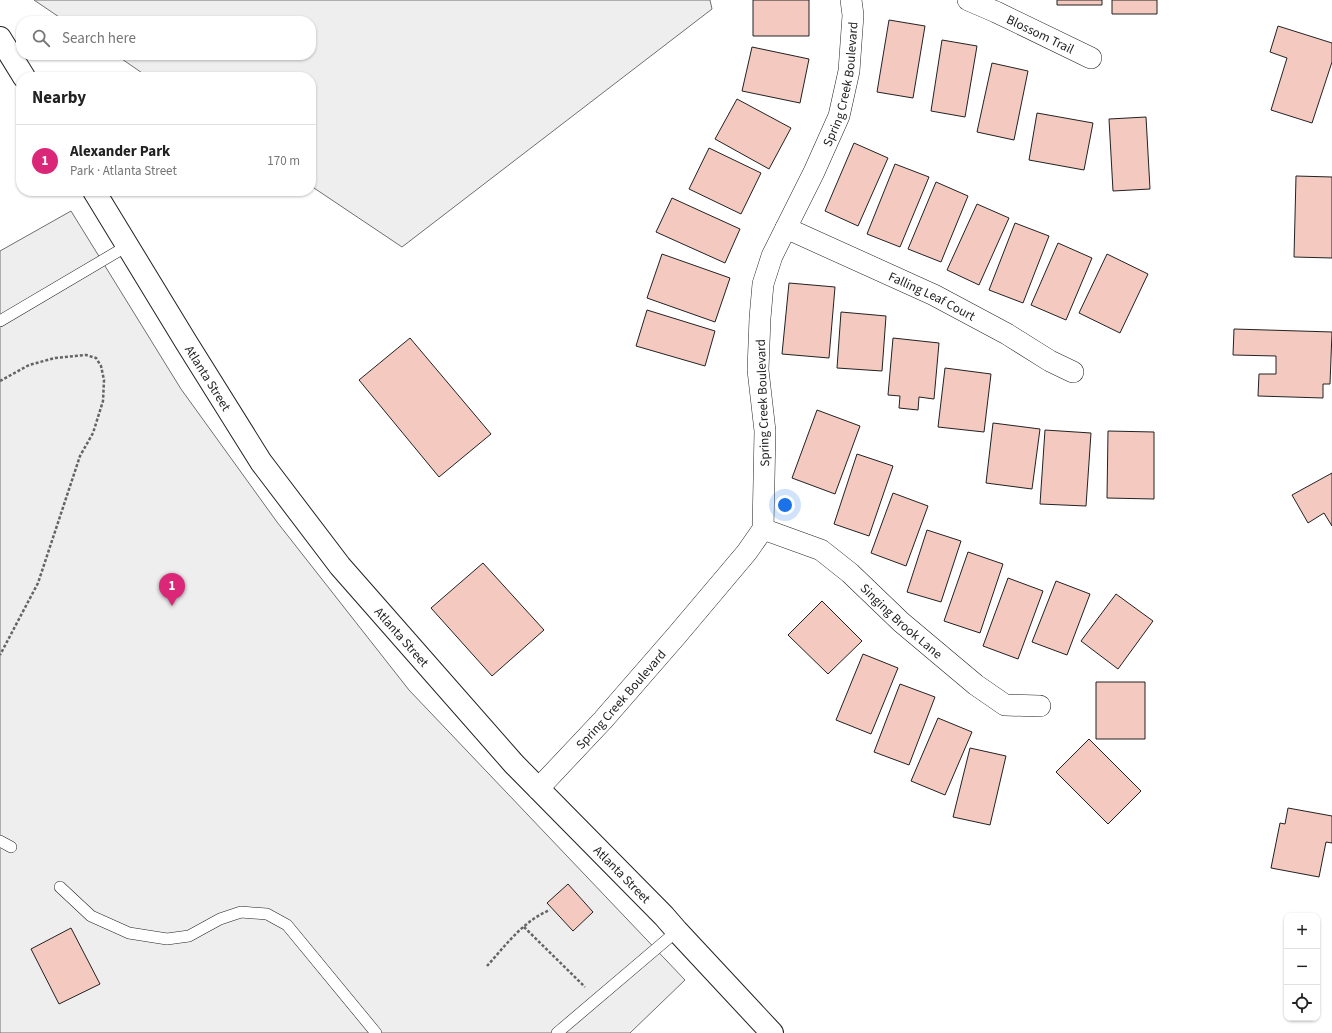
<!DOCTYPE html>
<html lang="en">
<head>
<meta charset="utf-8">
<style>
	:root { --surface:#fff; --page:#f6f6f6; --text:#222; --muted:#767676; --line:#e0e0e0; --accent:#db2777 }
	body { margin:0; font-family:"Source Sans 3",sans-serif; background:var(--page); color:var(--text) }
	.controls { position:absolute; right:12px; bottom:12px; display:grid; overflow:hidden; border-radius:8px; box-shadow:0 1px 3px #0004 }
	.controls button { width:36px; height:36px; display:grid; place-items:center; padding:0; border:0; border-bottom:1px solid var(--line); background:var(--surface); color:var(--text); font:20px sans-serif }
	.you { position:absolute; left:785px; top:505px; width:14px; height:14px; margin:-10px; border:3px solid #fff; border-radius:50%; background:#1a73e8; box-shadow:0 0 0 6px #1a73e833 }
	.badge { display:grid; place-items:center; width:26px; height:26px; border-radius:50%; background:var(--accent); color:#fff; font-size:13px; font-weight:700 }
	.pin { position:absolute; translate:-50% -33px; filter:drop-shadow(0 1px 2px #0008) }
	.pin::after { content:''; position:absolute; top:21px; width:14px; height:12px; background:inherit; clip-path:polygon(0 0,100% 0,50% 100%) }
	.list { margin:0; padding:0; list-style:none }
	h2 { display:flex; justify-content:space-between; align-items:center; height:52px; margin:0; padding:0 16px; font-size:17px }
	h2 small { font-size:13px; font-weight:400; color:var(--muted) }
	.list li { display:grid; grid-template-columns:26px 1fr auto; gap:12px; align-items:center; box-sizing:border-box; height:72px; padding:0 16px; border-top:1px solid var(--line) }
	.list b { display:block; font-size:15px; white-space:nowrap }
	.list p { margin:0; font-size:13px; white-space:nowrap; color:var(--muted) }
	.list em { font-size:13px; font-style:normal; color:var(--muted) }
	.icon { flex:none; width:22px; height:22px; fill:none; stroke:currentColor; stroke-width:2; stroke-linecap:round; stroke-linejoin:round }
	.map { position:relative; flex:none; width:1332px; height:1033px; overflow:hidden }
	.search { position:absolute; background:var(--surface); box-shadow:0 1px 3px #0004; left:16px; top:16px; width:300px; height:44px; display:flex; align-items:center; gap:10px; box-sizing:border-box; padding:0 14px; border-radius:16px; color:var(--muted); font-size:15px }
	.panel { position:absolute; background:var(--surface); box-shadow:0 1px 3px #0004; left:16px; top:72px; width:300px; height:124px; border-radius:16px }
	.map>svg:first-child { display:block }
</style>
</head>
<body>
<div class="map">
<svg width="1332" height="1033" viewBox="0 0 1332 1033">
	<rect width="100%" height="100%" fill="#fff"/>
	<!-- green -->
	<path fill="#eee" stroke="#6f6f6f" d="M34,0H710L712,9L402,247L311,186V77H148L116,55H311V21H65Z
		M71,211L181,389L277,522L409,690L685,980L630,1033H0V251Z"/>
	<!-- building -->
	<path fill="#f3c9c0" stroke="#222" d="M753,0H809V36H753Z
		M1057,0H1102V5H1057Z
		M1112,0H1157V14H1112Z
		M889,20L925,26L913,98L877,92Z
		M1278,26L1332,43V62L1312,123L1271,110L1287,58L1270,52Z
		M942,40L977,46L965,117L931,111Z
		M752,47L809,59L800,103L742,91Z
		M992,63L1028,71L1014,140L977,132Z
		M737,99L791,128L769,169L715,139Z
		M1037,113L1093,123L1084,170L1029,160Z
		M1146,117L1150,189L1113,191L1109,119Z
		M854,143L888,158L858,226L825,211Z
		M709,148L761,173L741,214L689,189Z
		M895,164L929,177L900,247L867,234Z
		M1296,176L1332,177V258L1294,257Z
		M936,182L968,196L941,262L908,249Z
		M672,198L740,229L725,263L656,232Z
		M977,204L1009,218L979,285L947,270Z
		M1015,223L1049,236L1023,303L989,290Z
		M1058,243L1092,258L1066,320L1031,305Z
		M662,254L730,278L715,322L647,298Z
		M1107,254L1148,274L1120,333L1079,313Z
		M789,283L835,287L829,358L782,354Z
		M647,310L715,331L705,366L636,346Z
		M841,312L886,316L882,371L837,368Z
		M1234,329L1332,332L1330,384H1323V398L1258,396L1259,374H1276V356L1233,355Z
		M410,338L491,434L439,477L359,380Z
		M893,338L939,343L934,399L919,397L918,410L899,408L900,396L888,395Z
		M945,368L991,374L984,432L938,427Z
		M817,410L860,426L835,494L792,478Z
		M993,423L1040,429L1032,489L986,483Z
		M1045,430L1091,433L1086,506L1040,504Z
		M1108,431L1154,432V499L1107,498Z
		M857,454L893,466L869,536L834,524Z
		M1332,473V526L1324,513L1308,523L1292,495Z
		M893,493L928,506L906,566L871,553Z
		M927,530L961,541L941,602L907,592Z
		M968,552L1003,564L980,633L944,621Z
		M483,563L544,630L492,676L431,608Z
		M1008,578L1043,591L1018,659L983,646Z
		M1056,581L1090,594L1067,655L1032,642Z
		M1116,594L1153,621L1118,669L1081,641Z
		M822,601L862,641L828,674L788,635Z
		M863,654L898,668L871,734L836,720Z
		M1096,682H1145V739H1096Z
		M900,684L935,697L909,765L874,752Z
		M938,718L972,732L945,795L911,781Z
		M1089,739L1141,791L1108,824L1056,772Z
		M970,748L1006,756L990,825L953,817Z
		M1288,808L1332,816V843L1326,842L1319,877L1271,868L1280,823L1285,824Z
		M568,884L593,912L573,931L547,903Z
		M71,928L100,984L59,1004L31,949Z"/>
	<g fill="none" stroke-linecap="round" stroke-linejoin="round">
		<defs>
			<path id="lane" d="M0,321L127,246
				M0,841L11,847
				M60,887L91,916L129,933L167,939L189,936L220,919L241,912L267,914L287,925L376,1033
				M557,1033L677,931"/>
			<g id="street">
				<path id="s1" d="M968,0L996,12L1091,58"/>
				<path id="s2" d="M786,228L934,295L1007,334L1050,361L1073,372"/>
				<path id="s3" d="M763,529L821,550L850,573L901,622L976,685L1005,705L1040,706"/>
				<path id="s4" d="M538,789L603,720L677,635L747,552L763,529L765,431L758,370L760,318L763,284L772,256L814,172L839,116L849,71L853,15L851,0"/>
			</g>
			<g id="primary">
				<path d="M0,38L24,77"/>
				<path id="s5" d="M94,191L186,342L261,462L340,566L514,764L664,916L677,931L772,1033"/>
			</g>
		</defs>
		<!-- lane casing -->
		<use href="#lane" stroke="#222" stroke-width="12"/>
		<!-- street casing -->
		<use href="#street" stroke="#222" stroke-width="22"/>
		<!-- primary casing -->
		<use href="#primary" stroke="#222" stroke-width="24"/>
		<!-- path -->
		<path stroke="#646464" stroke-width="2.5" stroke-dasharray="3 2" stroke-linecap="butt" d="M0,381L29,365L55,358L86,355L96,358L101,366L104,380L103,401L93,433L80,456L38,583L0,655
			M524,927L585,987
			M487,966C505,946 524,920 550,910"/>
		<!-- lane -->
		<use href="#lane" stroke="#fff" stroke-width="11"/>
		<!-- street -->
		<use href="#street" stroke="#fff" stroke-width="21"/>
		<!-- primary -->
		<use href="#primary" stroke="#fff" stroke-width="22"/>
	</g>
	<g text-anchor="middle" stroke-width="3" stroke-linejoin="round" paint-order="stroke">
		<!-- street labels -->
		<g font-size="13" fill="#222" stroke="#fff">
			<text dy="5" stroke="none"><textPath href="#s1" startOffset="80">Blossom Trail</textPath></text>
			<text dy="5" stroke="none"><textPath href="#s4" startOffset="806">Spring Creek Boulevard</textPath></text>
			<text dy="5" stroke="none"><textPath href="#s2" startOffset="161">Falling Leaf Court</textPath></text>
			<text dy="5" stroke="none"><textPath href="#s5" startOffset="219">Atlanta Street</textPath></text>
			<text transform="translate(762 403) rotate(-92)" y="5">Spring Creek Boulevard</text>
			<text dy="5" stroke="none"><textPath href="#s3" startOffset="169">Singing Brook Lane</textPath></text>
			<text dy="5" stroke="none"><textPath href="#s5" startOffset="543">Atlanta Street</textPath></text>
			<text dy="5" stroke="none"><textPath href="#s4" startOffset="122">Spring Creek Boulevard</textPath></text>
			<text dy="5" stroke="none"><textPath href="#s5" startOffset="867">Atlanta Street</textPath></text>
		</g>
	</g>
</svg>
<div class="controls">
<button>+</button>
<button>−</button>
<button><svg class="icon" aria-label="locate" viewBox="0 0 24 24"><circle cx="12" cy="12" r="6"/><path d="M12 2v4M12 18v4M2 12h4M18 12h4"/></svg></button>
</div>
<div class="you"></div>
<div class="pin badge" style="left:172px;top:606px">1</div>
<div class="search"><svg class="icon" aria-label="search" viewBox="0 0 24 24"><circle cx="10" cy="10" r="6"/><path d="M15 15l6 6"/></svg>Search here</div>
<section class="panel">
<h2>Nearby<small></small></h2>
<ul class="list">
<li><span class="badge">1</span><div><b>Alexander Park</b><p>Park · Atlanta Street</p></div><em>170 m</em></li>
</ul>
</section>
</div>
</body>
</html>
